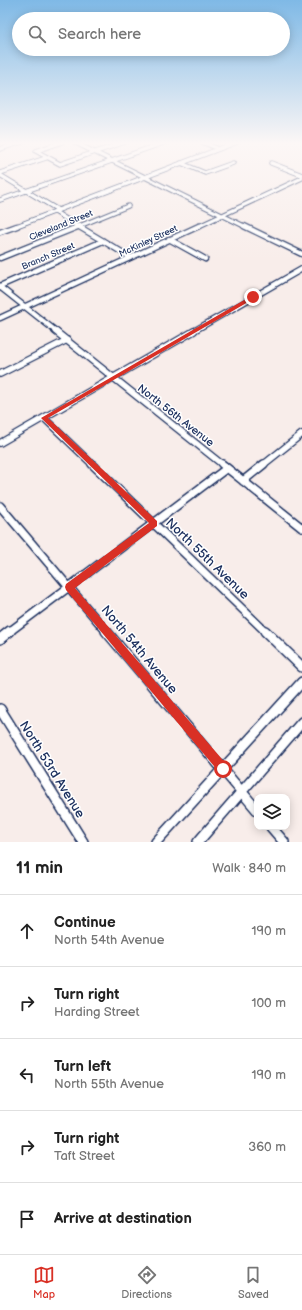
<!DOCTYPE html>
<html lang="en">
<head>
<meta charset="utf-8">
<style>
	:root { --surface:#fff; --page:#f2f2f2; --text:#222; --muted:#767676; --line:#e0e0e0; --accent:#d93025 }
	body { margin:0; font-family:"Balsamiq Sans",sans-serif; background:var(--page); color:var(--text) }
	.controls { position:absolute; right:12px; bottom:12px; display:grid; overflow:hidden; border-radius:8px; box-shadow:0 2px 10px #0003 }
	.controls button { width:36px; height:36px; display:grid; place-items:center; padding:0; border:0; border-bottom:1px solid var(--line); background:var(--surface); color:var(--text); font:20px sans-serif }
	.stop { position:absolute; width:12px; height:12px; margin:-9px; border:3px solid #d93025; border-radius:50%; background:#fff }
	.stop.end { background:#d93025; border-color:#fff; box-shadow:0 1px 4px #0008 }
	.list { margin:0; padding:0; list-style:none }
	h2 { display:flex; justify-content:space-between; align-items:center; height:52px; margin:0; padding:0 16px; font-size:17px }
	h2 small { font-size:13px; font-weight:400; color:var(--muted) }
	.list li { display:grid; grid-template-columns:26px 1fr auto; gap:12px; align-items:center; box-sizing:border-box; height:72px; padding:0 16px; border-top:1px solid var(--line) }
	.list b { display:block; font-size:15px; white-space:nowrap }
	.list p { margin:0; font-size:13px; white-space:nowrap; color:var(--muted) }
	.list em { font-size:13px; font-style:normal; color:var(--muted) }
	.icon { flex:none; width:22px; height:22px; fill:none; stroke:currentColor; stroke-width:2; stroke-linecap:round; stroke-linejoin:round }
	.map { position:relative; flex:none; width:302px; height:842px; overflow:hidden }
	.search { position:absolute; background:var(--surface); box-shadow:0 2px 10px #0003; left:12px; right:12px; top:12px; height:44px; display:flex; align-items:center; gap:10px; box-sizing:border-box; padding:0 14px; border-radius:22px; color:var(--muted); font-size:15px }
	.sheet { height:412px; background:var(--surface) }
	nav { display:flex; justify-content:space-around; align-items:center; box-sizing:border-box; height:56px; border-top:1px solid var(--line); background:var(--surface); font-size:11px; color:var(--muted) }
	nav a { display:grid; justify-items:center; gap:2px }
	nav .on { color:var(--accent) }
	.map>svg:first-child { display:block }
</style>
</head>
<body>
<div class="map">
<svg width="302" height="842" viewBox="0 0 302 842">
	<rect width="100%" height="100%" fill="#f8edea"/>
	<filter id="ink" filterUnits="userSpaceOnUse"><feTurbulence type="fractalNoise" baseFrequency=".025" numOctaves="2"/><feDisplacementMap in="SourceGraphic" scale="8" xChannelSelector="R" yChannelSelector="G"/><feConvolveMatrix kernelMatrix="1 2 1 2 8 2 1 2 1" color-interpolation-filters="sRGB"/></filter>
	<g filter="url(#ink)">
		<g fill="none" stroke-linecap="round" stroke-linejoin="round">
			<defs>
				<path id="minor-far4" d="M62,142L36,151L60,164L125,142
					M74,142L246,227
					M202,142L219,149
					M0,149L22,142
					M181,163L205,173L233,163
					M271,163L302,175
					M0,173L46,158
					M0,175L58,210
					M0,200L166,142
					M55,212L79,227
					M14,227L237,142
					M77,227L128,206
					M197,227L302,178"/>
				<path id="minor-far3" d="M78,226L130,257
					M244,226L302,254
					M0,232L17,226
					M169,239L205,259
					M0,258L80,226
					M0,286L103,241
					M0,287L57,332
					M0,318L199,226
					M192,332L302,269"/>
				<path id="minor-far2" d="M55,331L223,465
					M0,374L67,340
					M44,418L93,465
					M0,443L194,331
					M263,465L302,434"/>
				<path id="minor-far1" d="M92,464L266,632
					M222,464L302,528
					M243,481L264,464
					M0,506L107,632
					M9,632L227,468"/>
				<path id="minor" d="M106,631L257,810
					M265,631L302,667
					M0,639L10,631
					M0,709L83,842
					M271,827L284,842
					M156,842L302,682
					M198,842L302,722"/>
			</defs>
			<!-- minor-far4 casing -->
			<use href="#minor-far4" stroke="#1b2f5e" stroke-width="5.5"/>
			<!-- minor-far3 casing -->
			<use href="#minor-far3" stroke="#1b2f5e" stroke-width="7"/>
			<!-- minor-far2 casing -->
			<use href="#minor-far2" stroke="#1b2f5e" stroke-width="8"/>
			<!-- minor-far1 casing -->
			<use href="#minor-far1" stroke="#1b2f5e" stroke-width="10"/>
			<!-- minor casing -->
			<use href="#minor" stroke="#1b2f5e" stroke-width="12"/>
			<!-- minor-far4 -->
			<use href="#minor-far4" stroke="#fff" stroke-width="3.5"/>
			<!-- minor-far3 -->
			<use href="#minor-far3" stroke="#fff" stroke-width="4.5"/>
			<!-- minor-far2 -->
			<use href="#minor-far2" stroke="#fff" stroke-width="5.5"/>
			<!-- minor-far1 -->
			<use href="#minor-far1" stroke="#fff" stroke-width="7"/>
			<!-- minor -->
			<use href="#minor" stroke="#fff" stroke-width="9"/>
		</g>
	</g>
	<!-- sky -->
	<linearGradient id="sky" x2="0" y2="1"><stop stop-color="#7fb9e6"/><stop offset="0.55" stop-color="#fcf7f6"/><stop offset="1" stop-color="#fcf7f6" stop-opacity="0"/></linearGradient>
	<rect width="302" height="260" fill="url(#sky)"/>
	<!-- route -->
	<path fill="#d93025" d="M253,295L256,297L255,298L48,418L157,521V526L75,588L227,765L228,769L227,772L223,774L219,772L66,590L65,587L66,584L149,523L41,418Z"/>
	<g text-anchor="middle" stroke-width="3" stroke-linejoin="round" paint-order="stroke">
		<!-- far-street labels -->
		<g font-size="9" fill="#1b2f5e" stroke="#fff">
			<text transform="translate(61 225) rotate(-22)" y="3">Cleveland Street</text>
			<text transform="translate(148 241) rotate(-25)" y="3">McKinley Street</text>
			<text transform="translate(48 256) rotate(-23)" y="3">Branch Street</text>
		</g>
		<!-- street labels -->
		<g font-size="11" fill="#1b2f5e" stroke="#fff">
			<text transform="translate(176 415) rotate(38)" y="4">North 56th Avenue</text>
		</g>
		<!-- near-street labels -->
		<g font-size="13" fill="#1b2f5e" stroke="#fff">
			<text transform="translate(208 558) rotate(44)" y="5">North 55th Avenue</text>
			<text transform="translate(140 649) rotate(50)" y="5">North 54th Avenue</text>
			<text transform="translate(53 769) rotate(58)" y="5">North 53rd Avenue</text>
		</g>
	</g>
</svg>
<div class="controls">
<button><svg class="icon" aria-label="layers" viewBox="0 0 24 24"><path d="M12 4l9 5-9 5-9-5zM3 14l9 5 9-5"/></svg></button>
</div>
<div class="stop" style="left:223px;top:769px"></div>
<div class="stop end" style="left:253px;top:297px"></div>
<div class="search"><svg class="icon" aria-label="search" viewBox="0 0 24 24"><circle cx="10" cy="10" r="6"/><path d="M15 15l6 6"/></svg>Search here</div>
</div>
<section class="sheet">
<h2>11 min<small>Walk · 840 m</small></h2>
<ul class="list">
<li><svg class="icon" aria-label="ahead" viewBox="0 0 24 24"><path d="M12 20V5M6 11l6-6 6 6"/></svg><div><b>Continue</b><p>North 54th Avenue</p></div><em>190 m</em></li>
<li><svg class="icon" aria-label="right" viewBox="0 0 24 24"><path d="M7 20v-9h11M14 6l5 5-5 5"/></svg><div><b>Turn right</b><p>Harding Street</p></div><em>100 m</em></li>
<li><svg class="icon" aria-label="left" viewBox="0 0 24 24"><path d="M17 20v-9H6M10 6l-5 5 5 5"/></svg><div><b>Turn left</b><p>North 55th Avenue</p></div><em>190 m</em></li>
<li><svg class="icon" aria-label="right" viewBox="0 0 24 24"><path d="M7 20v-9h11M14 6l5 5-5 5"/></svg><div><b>Turn right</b><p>Taft Street</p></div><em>360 m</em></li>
<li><svg class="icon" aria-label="arrive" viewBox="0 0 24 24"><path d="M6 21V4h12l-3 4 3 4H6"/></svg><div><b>Arrive at destination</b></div></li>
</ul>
</section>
<nav>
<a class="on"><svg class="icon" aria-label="map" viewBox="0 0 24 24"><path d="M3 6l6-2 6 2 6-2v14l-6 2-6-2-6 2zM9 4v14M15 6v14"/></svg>Map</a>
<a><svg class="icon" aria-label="directions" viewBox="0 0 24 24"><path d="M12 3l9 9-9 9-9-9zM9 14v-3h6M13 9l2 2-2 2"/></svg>Directions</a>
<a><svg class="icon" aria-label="saved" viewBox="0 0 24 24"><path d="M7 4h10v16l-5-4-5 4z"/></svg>Saved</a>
</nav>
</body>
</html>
